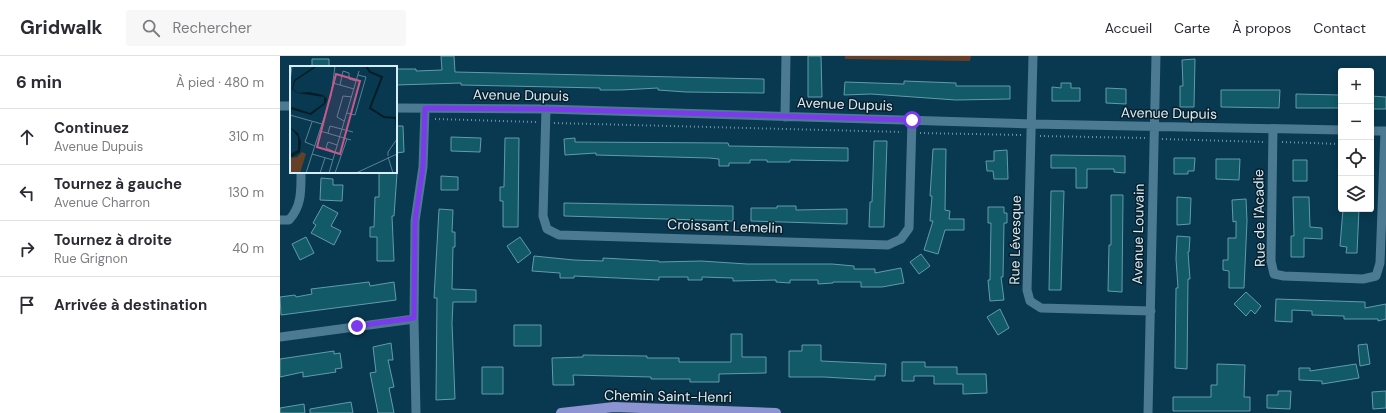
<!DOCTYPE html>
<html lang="fr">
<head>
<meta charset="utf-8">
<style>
	:root { --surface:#fff; --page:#f7f7f7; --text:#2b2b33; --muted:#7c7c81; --line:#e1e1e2 }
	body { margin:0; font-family:"DM Sans",sans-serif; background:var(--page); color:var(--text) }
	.controls { position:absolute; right:12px; top:12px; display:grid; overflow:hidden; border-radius:4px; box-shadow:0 2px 10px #0003 }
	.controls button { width:36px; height:36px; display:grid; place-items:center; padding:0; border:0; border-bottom:1px solid var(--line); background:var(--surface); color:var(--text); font:20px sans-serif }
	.stop { position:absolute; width:12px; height:12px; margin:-9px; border:3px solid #7c3aed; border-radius:50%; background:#fff }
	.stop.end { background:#7c3aed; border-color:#fff; box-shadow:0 1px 4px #0008 }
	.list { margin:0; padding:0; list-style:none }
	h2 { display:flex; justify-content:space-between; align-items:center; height:52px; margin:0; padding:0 16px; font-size:17px }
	h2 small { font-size:13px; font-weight:400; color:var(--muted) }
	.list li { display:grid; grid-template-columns:26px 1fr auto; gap:12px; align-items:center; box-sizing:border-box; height:56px; padding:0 16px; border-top:1px solid var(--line) }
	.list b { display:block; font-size:15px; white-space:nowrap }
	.list p { margin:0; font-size:13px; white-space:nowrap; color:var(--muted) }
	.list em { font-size:13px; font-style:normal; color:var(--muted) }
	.icon { flex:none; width:22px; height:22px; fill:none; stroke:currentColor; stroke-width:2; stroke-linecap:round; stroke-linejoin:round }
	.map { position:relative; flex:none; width:1106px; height:357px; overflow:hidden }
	header { display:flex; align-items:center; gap:24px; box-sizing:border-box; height:56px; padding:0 20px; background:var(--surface); border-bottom:1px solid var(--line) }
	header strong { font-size:19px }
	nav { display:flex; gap:22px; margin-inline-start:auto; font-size:14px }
	.search { width:280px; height:36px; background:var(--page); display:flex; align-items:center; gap:10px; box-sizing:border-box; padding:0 14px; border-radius:4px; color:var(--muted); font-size:15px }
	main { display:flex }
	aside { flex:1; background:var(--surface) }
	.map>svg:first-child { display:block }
</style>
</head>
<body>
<header>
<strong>Gridwalk</strong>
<div class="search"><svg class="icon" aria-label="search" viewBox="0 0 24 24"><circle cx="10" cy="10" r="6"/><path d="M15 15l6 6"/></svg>Rechercher</div>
<nav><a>Accueil</a><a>Carte</a><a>À propos</a><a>Contact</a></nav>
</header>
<main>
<aside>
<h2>6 min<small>À pied · 480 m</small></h2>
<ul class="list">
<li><svg class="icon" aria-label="ahead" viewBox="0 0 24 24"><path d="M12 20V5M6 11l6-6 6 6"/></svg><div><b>Continuez</b><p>Avenue Dupuis</p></div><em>310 m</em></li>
<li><svg class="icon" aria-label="left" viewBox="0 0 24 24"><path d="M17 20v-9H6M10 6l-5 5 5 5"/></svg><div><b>Tournez à gauche</b><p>Avenue Charron</p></div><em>130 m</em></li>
<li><svg class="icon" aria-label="right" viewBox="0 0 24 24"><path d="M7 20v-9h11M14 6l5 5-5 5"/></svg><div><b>Tournez à droite</b><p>Rue Grignon</p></div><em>40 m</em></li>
<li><svg class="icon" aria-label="arrive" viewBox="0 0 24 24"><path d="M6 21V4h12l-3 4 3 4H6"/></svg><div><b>Arrivée à destination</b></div></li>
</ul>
</aside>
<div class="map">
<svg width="1106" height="357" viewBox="0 0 1106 357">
	<rect width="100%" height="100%" fill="#083950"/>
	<!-- green -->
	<path fill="#654027" d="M565,0H691L690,5L565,3Z"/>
	<!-- building -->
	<path fill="#125a68" stroke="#629ba8" d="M161,0H174L175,16L484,23V37L406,36L378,34V32L341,34H320V32L181,29V27L116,29V13H136V15L162,14Z
		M528,0H541L542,41H528Z
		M32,3H49V11H32Z
		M915,3L914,51H900V30H903L902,4Z
		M624,25L676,27V30H730V43L676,44L591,38L564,39L565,26L624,28Z
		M781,27H791V32H800V45H772V31L781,32Z
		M826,32L846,33V48L826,47Z
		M941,34H1000L999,52L941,51Z
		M1016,38L1061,39V52H1016Z
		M1091,40L1106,41V53H1091Z
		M116,70H123L124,96L116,97Z
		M171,81L201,82L200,96L171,95Z
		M225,82H239L238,171H223V145H220V131H224Z
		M295,82V86L448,87L449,90L568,92V105L510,104V106H487V104H470V107H449V110H439V103L429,102L316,99V97L285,99L284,83Z
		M594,85H607L604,171H589L590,146H592L593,119Z
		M653,93H666L665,154L670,155L669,163H684V174H665L658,198L644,194L653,165H650L652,140H650Z
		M727,94L728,123H714L713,115H707L706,105H714V95Z
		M771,99L845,100V117L834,116V113H807V132H796V112H771Z
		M894,102H915L914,115H908V118H894Z
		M936,103H960L959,124L936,123Z
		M1013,104H1027V125H1013Z
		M99,117H117L114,160H112L114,205H97V181H90V171H94L95,141H99Z
		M161,120L178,121V134H161Z
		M41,122L53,123V129H63L62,145L40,144Z
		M771,135H784L781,234H769Z
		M831,139H843L842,236L828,235L829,189H831Z
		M897,141L911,142L910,168L897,169Z
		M1013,141H1029L1030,171L1042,172V183L1024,182V201H1011V180H1014Z
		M966,143L967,165L964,232H949V215L943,214V204H948V182H956V165L953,166L952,144Z
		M284,147L453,150V165L284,160Z
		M43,149L58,157L51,170L61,175L54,189L31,177L36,169L33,167Z
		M497,150H516V154L567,153V168L471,165V152H497Z
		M708,151H724V157H727V167H724L723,221H721L724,244L710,245L708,224H710L711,167H708Z
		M159,153L173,154L172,176H175V191H173L172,233L196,234V246H173L172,267L175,343L156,344L157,242H154Z
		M1063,153H1079L1077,197H1066L1067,191L1060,190Z
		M897,180L910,181L909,196H908L910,223H908L907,313L895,312L896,232H898L896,203Z
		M26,181L34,197L20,204L12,188Z
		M240,181L251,197L238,207L227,190Z
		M641,198L650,210L639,218L630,206Z
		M254,200L294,204L323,205V202L379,205V206L421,205L467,208H552L574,210V213H595V217L621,212L624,227L602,231H581V226H553V227L538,228V224H510V227L496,226V224L453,225V222L422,221V224H408V221H379V224L294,220V222H280V217L252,215Z
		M89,226L90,230L114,226L116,244L1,259L0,241L15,239L16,241L32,238L31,233Z
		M966,236L981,250L975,258L971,254L966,260L954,248Z
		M996,243L1085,246V252L1106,248V263L1098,265V263H1064V260L1032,259V255L1012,254V266L995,265Z
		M720,253L729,272L718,279L707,261Z
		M234,269H261V290H234Z
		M451,278H462V301H486V317L439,318V326H410V323H371V321L293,319L294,329H273L272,302L303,301V299L367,300V302H399V306H451Z
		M111,287L113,304H108L114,331L109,332L114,357H98L90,317L96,316L93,291Z
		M1087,288L1090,308L1080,310L1078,289Z
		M522,289H541V305L606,308L605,320H595V324L544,321H509V295H522Z
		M54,295V298L60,297L62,312L55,313L56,316L23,321V316L0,321V303Z
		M622,306H645V311H677V318H706L707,337L683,338V328H654V320H634V325H622Z
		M937,308L965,309L964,341H970V355H893V341H931V329H937Z
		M1076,308L1079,322L1042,328V325L1019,324V312H1030V315Z
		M202,311H223V338H202Z
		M998,335H1011L1010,353L987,352V339H998Z
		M1106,335V352L1093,353L1092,336Z
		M71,346L73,357H30V353Z
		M24,348L25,357H0V352Z"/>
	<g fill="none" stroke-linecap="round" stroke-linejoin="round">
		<!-- path -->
		<path stroke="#6d92a4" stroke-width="2" stroke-dasharray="1 3" stroke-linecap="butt" d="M155,63L256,66
			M274,67L622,76
			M640,77L742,79
			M760,80L866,82
			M882,83L984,86
			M1002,86L1061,88"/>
		<!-- minor -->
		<path stroke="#4d7a93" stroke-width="9" d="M753,0L747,234L750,245L761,252L871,255
			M0,50H11
			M116,52L266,53L752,68L1061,74
			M266,53L263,160L267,173L279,179L608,189L621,183L629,172L632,64
			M505,61L506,0
			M993,73L991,205L994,218L1004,220L1083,223L1096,220L1100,207L1105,75
			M1091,75H1106
			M0,164H9C22,150 21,134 21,116
			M0,281L134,263
			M136,357L134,263L135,165L143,111L145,53
			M868,357L876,0"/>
		<!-- primary -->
		<path stroke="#8e94d2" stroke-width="10" d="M281,357L334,351L496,357"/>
	</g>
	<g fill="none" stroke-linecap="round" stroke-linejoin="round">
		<!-- route -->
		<path stroke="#7c3aed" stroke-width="5" d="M77,270L134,262L135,165L143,111L145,52L266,53L632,64"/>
	</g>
	<g text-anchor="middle" stroke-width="3" stroke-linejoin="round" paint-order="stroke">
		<!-- street labels -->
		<g font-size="14" fill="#d6eefc" stroke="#0c1f29">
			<text transform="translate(241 39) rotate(1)" y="5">Avenue Dupuis</text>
			<text transform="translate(565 48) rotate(2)" y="5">Avenue Dupuis</text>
			<text transform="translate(889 57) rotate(1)" y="5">Avenue Dupuis</text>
			<text transform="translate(979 162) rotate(-91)" y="5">Rue de l'Acadie</text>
			<text transform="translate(445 170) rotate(2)" y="5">Croissant Lemelin</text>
			<text transform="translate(858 178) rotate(-89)" y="5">Avenue Louvain</text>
			<text transform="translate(735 184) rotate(-89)" y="5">Rue Lévesque</text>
			<text transform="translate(388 340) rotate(1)" y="5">Chemin Saint-Henri</text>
		</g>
	</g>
	<!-- overview -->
	<g transform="translate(10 10)">
		<rect width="107" height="107" fill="#083950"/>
		<path d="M12,86L16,88L10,107L0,106V92L7,91Z" fill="#654027"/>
		<path d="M25,0H28L5,15L3,23L8,27L19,26L33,29L37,33L35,38L21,49L0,43L2,41L20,47L34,37V31L7,27L2,23L4,14ZM0,61L8,67L11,76L10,86L2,91L0,88L8,84V71Z" fill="#061c27"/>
		<path fill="none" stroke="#061c27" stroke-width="2" d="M76,0L80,6L92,11L80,42L94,51L106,52L107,63"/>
		<path fill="none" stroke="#5a8195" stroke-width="1" d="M0,15L2,0M43,17L64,23M50,19L53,5L59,7V13L66,15M57,47L65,49L76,11L68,9M0,49L32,58M54,55L47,51L53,30L62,31M22,56L15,76L25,80M30,65L61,74M38,67L40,60L63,66M45,86L36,82L38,76L47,79M22,88L43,94M98,90V86L107,73M98,91L103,107M16,107L41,30L45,0M30,107L35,92M39,107L69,5M45,107L57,73M66,107L107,88"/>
		<path fill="#c8588b" fill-opacity="0.15" stroke="#c8588b" stroke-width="2" d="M46,8L70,15L50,88L27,81Z"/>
		<rect width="107" height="107" fill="none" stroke="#d6eefc" stroke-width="2"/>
	</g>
</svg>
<div class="controls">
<button>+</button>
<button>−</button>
<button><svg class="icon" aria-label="locate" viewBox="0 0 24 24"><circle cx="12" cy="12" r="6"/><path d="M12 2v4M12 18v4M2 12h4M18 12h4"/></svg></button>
<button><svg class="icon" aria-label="layers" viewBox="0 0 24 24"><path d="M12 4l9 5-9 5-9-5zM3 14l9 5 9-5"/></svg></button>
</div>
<div class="stop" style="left:632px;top:64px"></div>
<div class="stop end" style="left:77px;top:270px"></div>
</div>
</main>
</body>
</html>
